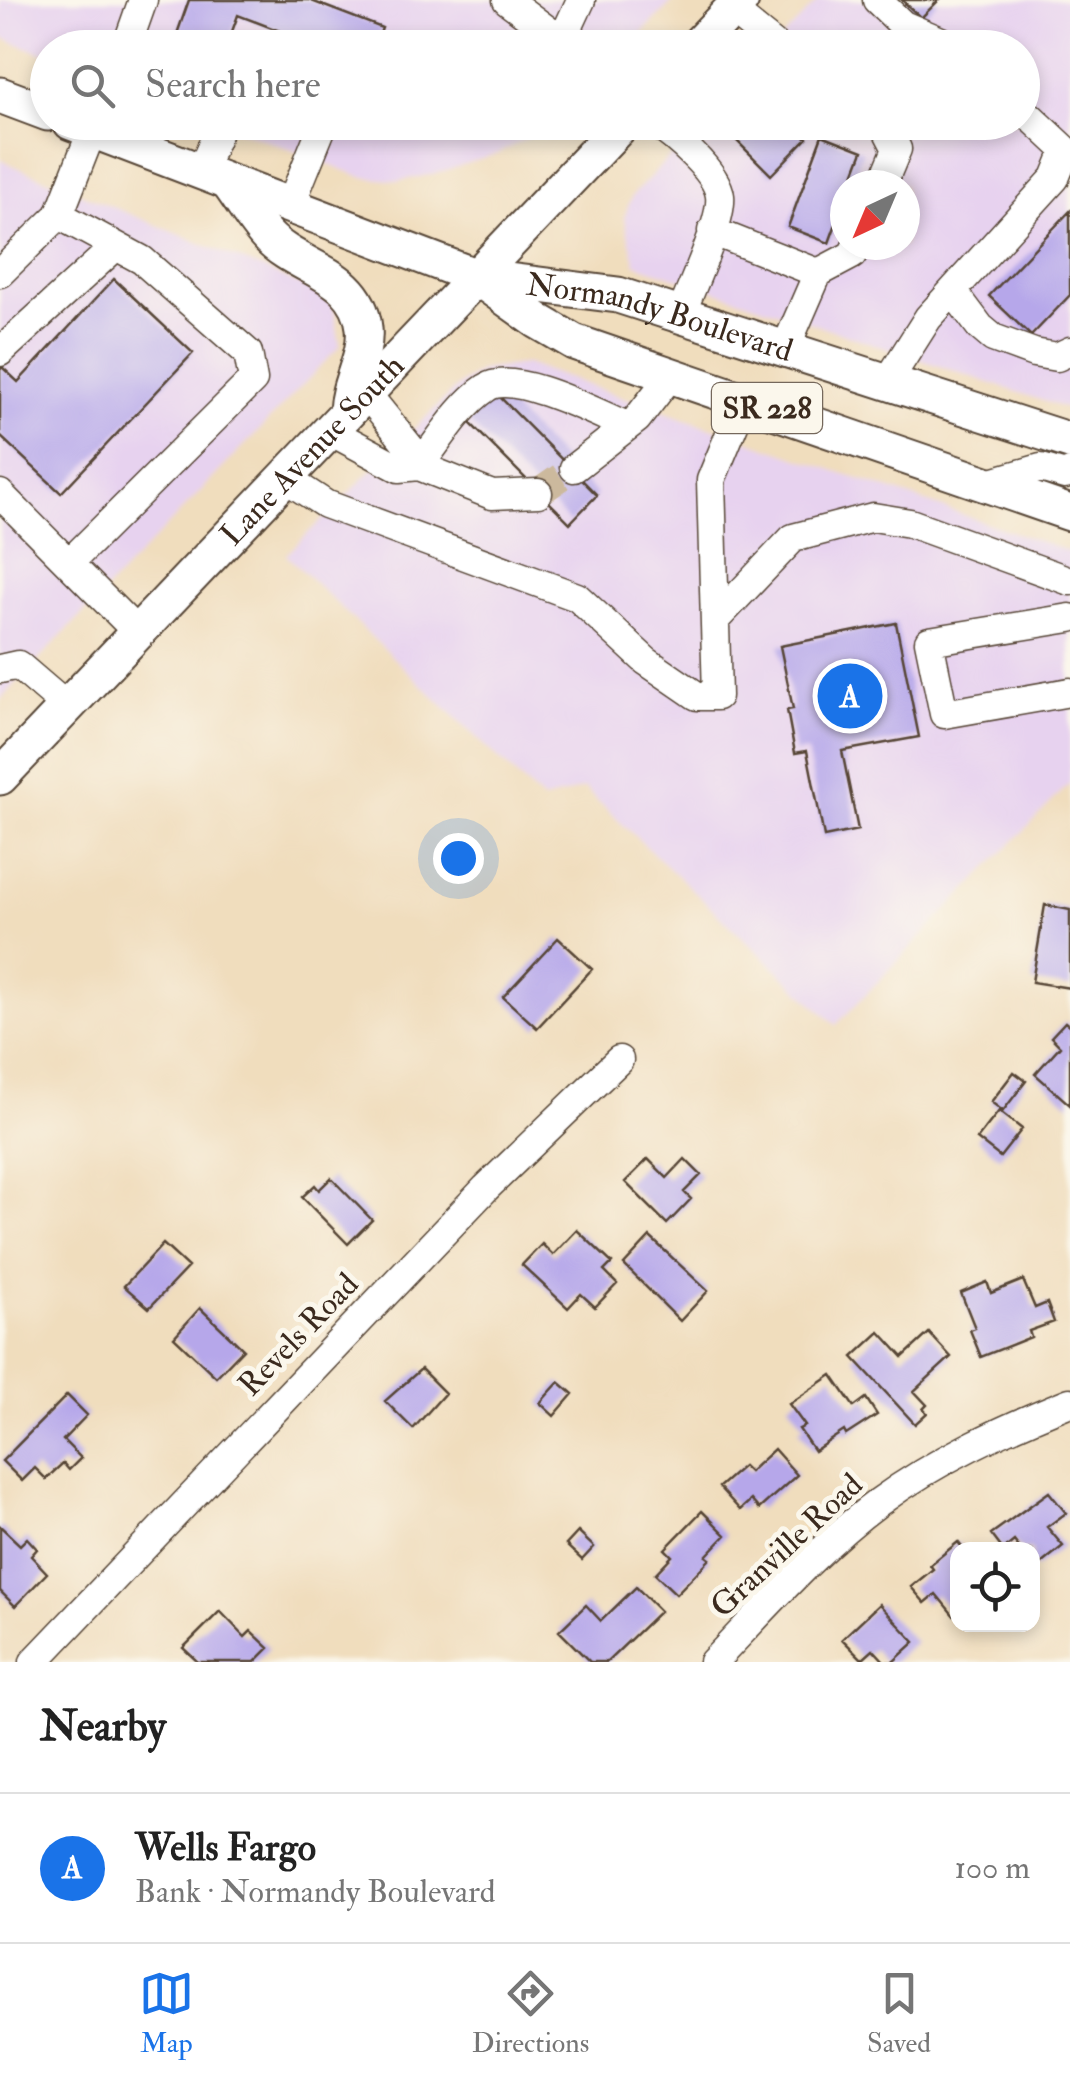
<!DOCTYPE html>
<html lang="en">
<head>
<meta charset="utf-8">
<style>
	:root { --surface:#fff; --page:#f2f2f2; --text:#222; --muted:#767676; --line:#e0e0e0; --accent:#1a73e8 }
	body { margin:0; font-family:"IM FELL Double Pica",serif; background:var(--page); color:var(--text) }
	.controls { position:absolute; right:30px; bottom:30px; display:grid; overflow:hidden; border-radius:20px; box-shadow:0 5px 15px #0003 }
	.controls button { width:90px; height:90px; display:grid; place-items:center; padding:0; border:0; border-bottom:2px solid var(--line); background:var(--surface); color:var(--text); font:50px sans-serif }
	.compass { position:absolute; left:830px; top:170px; width:90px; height:90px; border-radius:50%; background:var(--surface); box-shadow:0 5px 15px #0003; rotate:224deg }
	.you { position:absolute; left:458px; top:858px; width:35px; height:35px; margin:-25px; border:8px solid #fff; border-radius:50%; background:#1a73e8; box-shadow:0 0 0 15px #1a73e833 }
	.badge { display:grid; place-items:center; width:65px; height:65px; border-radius:50%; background:var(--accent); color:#fff; font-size:32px; font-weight:700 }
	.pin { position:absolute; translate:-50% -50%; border:5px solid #fff; box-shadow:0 2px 10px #0006 }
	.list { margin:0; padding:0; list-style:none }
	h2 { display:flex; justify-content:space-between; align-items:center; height:130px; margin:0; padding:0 40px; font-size:42px }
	h2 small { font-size:32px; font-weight:400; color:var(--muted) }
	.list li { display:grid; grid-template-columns:65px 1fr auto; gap:30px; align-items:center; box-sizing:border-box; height:150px; padding:0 40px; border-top:2px solid var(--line) }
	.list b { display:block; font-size:38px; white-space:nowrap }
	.list p { margin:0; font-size:32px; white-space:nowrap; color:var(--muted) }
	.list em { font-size:32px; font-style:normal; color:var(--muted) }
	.icon { flex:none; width:55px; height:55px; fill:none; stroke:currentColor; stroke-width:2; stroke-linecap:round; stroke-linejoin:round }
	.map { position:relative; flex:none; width:1070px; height:1662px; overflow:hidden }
	.search { position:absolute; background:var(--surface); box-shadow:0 5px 15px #0003; left:30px; right:30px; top:30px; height:110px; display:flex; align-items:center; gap:25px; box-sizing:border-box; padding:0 35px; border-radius:55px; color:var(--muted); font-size:38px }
	.sheet { height:280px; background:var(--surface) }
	nav { display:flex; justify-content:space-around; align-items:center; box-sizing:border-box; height:140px; border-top:2px solid var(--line); background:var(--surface); font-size:28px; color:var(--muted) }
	nav a { display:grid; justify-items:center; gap:5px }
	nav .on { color:var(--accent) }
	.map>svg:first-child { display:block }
</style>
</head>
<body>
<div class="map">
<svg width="1070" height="1662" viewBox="0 0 1070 1662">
	<rect width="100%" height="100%" fill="#fbf7ec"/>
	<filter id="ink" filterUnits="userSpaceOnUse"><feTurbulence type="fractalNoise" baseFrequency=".01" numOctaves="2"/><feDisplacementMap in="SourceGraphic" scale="20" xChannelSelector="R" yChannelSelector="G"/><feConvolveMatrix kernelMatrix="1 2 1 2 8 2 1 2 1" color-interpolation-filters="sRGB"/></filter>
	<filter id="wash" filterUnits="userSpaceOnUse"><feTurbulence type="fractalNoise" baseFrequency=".0048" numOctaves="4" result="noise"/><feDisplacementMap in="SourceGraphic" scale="40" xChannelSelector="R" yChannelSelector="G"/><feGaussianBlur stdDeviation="2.25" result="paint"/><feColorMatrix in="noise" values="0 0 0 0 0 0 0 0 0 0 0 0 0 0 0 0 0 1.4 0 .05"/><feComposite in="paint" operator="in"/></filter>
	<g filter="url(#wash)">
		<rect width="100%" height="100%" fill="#f0ddbd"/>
		<!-- built -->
		<path fill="#e7d2ef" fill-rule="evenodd" d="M0,0H674L628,47L48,48L47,55L0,37Z
			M819,0H1070V410L636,264L624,218L632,196L702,123L1022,122V48L774,47ZM845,185H905V245H845Z
			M221,123H557L499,153L434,174L398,181L362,177Z
			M0,160L332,298L340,346L0,700Z
			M526,364L1070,552V783L836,1025L584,788L543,801L286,555L459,385L482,370Z"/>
		<g id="blocks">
			<!-- building -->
			<path fill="#b6a7ea" d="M189,0H309L382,28L375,48H324L238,15L226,48H172Z
				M902,0H939L921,18Z
				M739,122H791L807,138L771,175L729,133Z
				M822,135L863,151L850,185H845V199L829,243L788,227Z
				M1070,211V295L1031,336L989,296Z
				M114,279L193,353L61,493L0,436V370L2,367L18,382Z
				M496,393L597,495L570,523L468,421Z
				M896,623L919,737L842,751L858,830L824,837L807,751L795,753L787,710L793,709L780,646Z
				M1045,905L1070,910V988L1032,982Z
				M558,938L592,969L537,1028L503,997Z
				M1065,1022L1070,1026V1105L1035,1074L1060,1046L1051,1037Z
				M1014,1072L1026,1081L1003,1111L991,1102Z
				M999,1111L1022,1129L1000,1157L977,1139Z
				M648,1159L667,1178L685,1159L701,1175L684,1192L691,1199L667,1224L625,1182Z
				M331,1178L372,1220L348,1244L302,1197L315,1185L319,1190Z
				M577,1230L612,1263L604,1271L617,1284L595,1307L581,1294L568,1308L522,1265L542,1244L553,1255Z
				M650,1237L708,1291L680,1321L624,1265Z
				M163,1244L188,1267L149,1308L124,1286Z
				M1023,1280L1035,1308L1047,1303L1054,1322L1029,1331L1031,1337L981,1357L970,1330L975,1328L961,1293L987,1282L991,1293Z
				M200,1308L243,1349L216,1377L174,1337Z
				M880,1332L903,1357L929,1333L951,1357L914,1391L927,1405L923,1409L927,1413L915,1424L853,1357Z
				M421,1369L445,1393L413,1429L385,1401Z
				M832,1375L854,1407L866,1398L877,1415L846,1435L844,1431L814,1451L799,1429L805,1426L789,1404Z
				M559,1382L573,1394L554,1416L540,1403Z
				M67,1395L87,1415L63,1440L81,1458L69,1470L63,1463L46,1479L35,1468L22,1481L2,1461Z
				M774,1449L797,1475L759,1509L751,1500L740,1510L719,1487L743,1466L749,1472Z
				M1049,1492L1066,1513L1047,1527L1063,1546L1036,1568L1032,1563V1550H1021L1014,1541L1003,1550L991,1534Z
				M702,1511L726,1535L706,1556L710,1559L676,1594L655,1574L672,1556L665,1549Z
				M0,1526L20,1545L27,1538L37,1549L31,1556L47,1573L15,1606L0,1591Z
				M578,1532L594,1547L582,1560L566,1545Z
				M958,1542L964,1550H958V1612L954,1616L936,1594L925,1603L911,1587L933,1569L930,1565Z
				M636,1587L660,1611L607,1662H590L559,1631L586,1605L601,1621Z
				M879,1604L915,1642L893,1662H885L873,1649L862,1659L842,1639Z
				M220,1611L245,1637L251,1631L269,1648L255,1662H198L183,1648Z"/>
		</g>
	</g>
	<g filter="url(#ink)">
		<use href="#blocks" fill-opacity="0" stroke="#564536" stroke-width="2.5"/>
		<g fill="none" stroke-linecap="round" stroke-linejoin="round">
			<!-- minor-tunnel -->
			<path stroke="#ccb99d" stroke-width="28" stroke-dasharray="28 14" stroke-linecap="butt" d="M538,493L574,468"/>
			<defs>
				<path id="minor" d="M507,0L562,41L581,0
					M877,0L903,25L957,48
					M731,10L778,48
					M126,48L143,0
					M1022,109L1070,154
					M653,122C673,135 717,171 720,196C723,221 690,289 681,315
					M201,172L222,122
					M882,185L897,149L883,122
					M290,206L324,122
					M712,231L818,273
					M0,273L59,215
					M953,291L980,327L993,338L1034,353L1057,357L1070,351
					M785,349L818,273L852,255L857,245
					M0,352L116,246
					M888,381L928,318L1055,178L1066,151
					M330,431L399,468L419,466L412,450L366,393
					M574,468L637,419L671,375
					M285,478L325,504L577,597L646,661L697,696H717L711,480L744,400
					M985,484L1041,468L1065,475L1070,472
					M538,493L492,495L419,466C439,441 459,406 486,388C513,369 598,414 627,426
					M0,494L138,633
					M69,563L253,380L248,353L142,260L59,215L92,131
					M1070,618L929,641L944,714L1070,692
					M715,620L793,538L873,517L910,523L1070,581
					M0,669L18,665L67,707
					M34,1662L486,1188L619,1060
					M713,1662C766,1607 818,1547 879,1502C938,1459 1003,1429 1070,1402"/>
				<g id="major">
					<path d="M695,48L741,0"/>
					<path d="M0,95L48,113"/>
					<path id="s1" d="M71,122L477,277L618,295L1070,441"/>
					<path d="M230,185C242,201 253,221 267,236C298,270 358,272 364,328C367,356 348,382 347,411"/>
					<path d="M482,281L538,321L574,342L1070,513"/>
					<path id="s2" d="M0,777L624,122"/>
				</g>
			</defs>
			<!-- minor casing -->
			<use href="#minor" stroke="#564536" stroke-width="31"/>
			<!-- major casing -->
			<use href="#major" stroke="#564536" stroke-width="39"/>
			<!-- minor -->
			<use href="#minor" stroke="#fff" stroke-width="28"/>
			<!-- major -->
			<use href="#major" stroke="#fff" stroke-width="35"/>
		</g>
	</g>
	<g text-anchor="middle" stroke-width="10" stroke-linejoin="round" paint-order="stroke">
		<!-- shield labels -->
		<rect fill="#fbf7ec" stroke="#75685c" stroke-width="2.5" x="712" y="383" width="110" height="50" rx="8"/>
		<g font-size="30" font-weight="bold" fill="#3b2a1e">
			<text x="767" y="418">SR 228</text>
		</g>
		<!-- street labels -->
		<g font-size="32" fill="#3b2a1e" stroke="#fbf7ec">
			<text dy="11" stroke="none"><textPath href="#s1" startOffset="622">Normandy Boulevard</textPath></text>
			<text dy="11" stroke="none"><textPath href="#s2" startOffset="452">Lane Avenue South</textPath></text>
			<text transform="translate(298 1334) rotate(-46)" y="11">Revels Road</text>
			<text transform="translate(786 1545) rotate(-43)" y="11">Granville Road</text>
		</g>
	</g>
</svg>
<div class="controls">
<button><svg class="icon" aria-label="locate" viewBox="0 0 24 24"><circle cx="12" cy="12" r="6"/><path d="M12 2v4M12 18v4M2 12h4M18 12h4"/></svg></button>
</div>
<svg class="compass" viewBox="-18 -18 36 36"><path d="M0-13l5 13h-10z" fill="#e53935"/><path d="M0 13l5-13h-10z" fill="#767676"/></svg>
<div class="you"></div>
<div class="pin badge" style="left:850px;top:696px">A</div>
<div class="search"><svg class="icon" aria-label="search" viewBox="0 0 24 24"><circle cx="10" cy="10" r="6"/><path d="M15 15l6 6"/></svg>Search here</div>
</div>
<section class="sheet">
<h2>Nearby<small></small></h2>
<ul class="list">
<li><span class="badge">A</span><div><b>Wells Fargo</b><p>Bank · Normandy Boulevard</p></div><em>100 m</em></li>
</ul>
</section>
<nav>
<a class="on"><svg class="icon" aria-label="map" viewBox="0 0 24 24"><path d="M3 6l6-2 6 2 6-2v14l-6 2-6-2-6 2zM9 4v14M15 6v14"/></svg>Map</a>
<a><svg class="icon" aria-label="directions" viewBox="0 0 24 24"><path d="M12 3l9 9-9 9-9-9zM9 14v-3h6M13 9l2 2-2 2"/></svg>Directions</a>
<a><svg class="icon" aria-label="saved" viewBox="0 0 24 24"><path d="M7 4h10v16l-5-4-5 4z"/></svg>Saved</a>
</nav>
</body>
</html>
